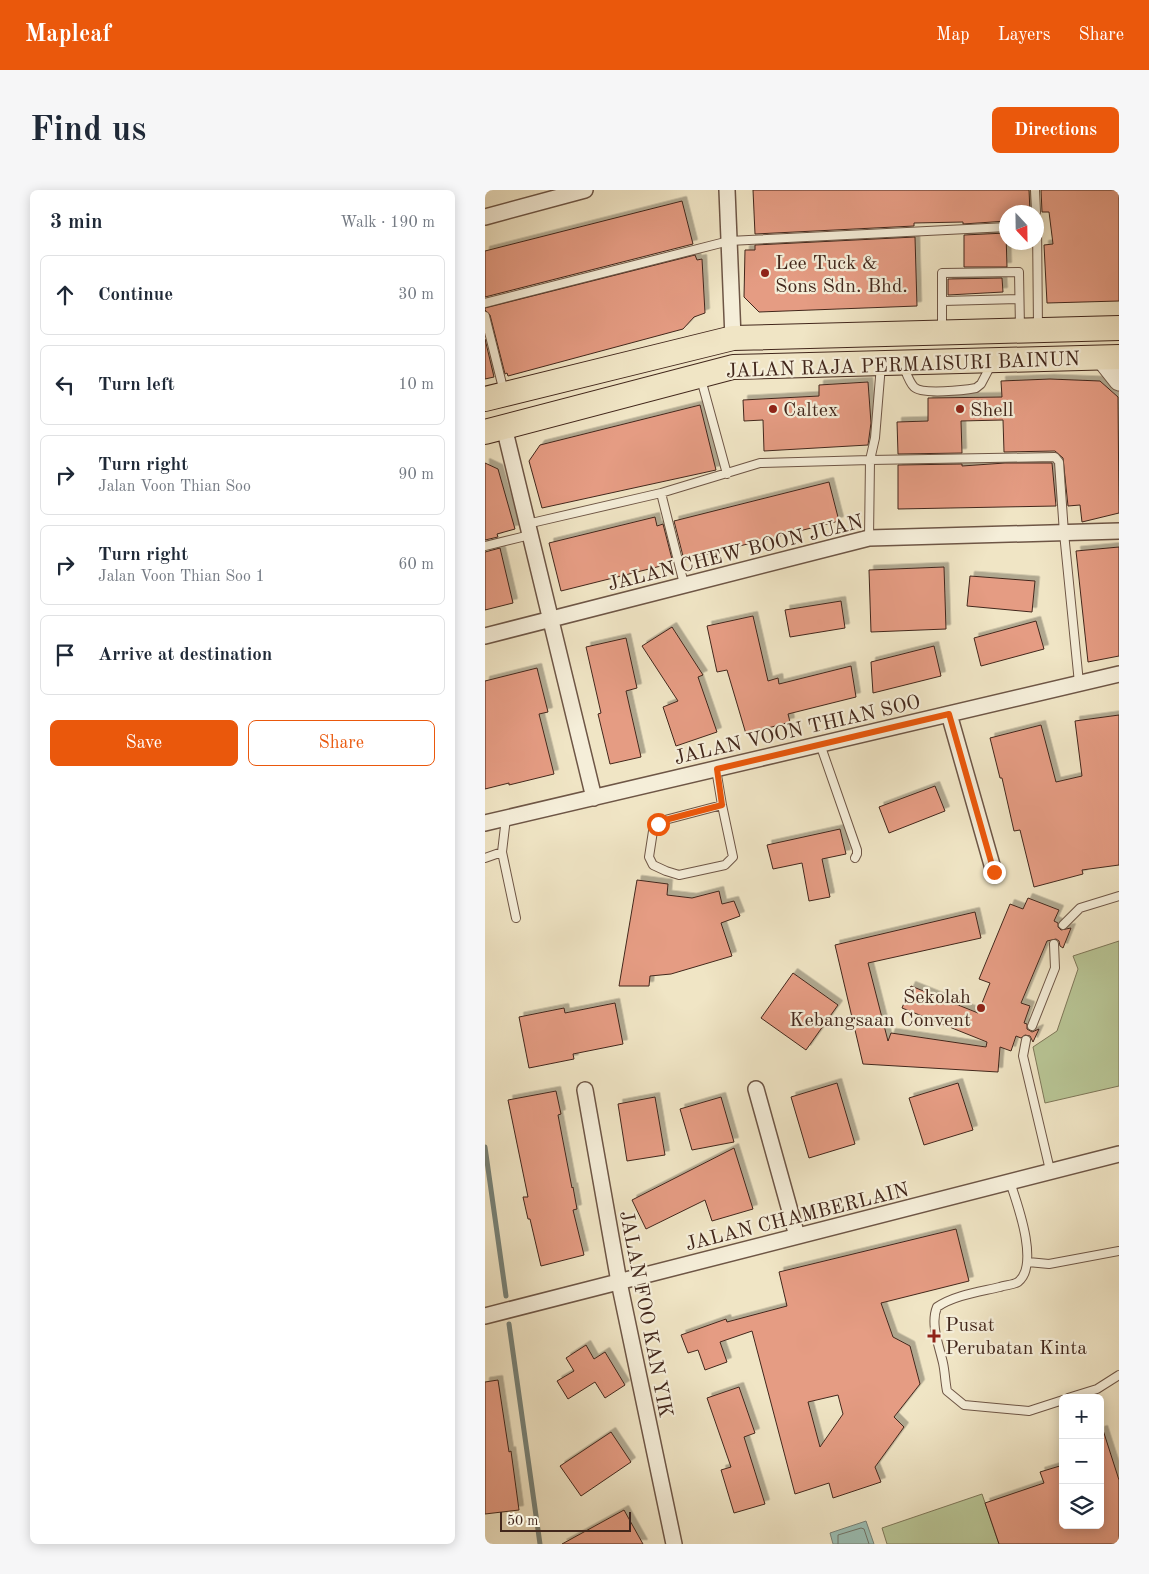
<!DOCTYPE html>
<html lang="en">
<head>
<meta charset="utf-8">
<style>
	:root { --surface:#fff; --page:#f6f6f7; --text:#1f2937; --muted:#747a83; --line:#e0e1e3; --accent:#ea580c }
	body { margin:0; font-family:"Old Standard TT",serif; background:var(--page); color:var(--text) }
	.controls { position:absolute; right:15px; bottom:15px; display:grid; overflow:hidden; border-radius:8px; box-shadow:0 2px 12px #0003 }
	.controls button { width:45px; height:45px; display:grid; place-items:center; padding:0; border:0; border-bottom:1px solid var(--line); background:var(--surface); color:var(--text); font:25px sans-serif }
	.compass { position:absolute; left:514px; top:15px; width:45px; height:45px; border-radius:50%; background:var(--surface); box-shadow:0 2px 12px #0003; rotate:158deg }
	.scale { position:absolute; left:15px; bottom:12px; width:131px; box-sizing:border-box; padding-left:5px; border:2px solid #42271c; border-top:0; font-size:14px; line-height:18px; white-space:nowrap; color:#42271c; -webkit-text-stroke:4px #f5eed9; paint-order:stroke }
	.stop { position:absolute; width:15px; height:15px; margin:-11px; border:4px solid #ea580c; border-radius:50%; background:#fff }
	.stop.end { background:#ea580c; border-color:#fff; box-shadow:0 1px 5px #0008 }
	.list { margin:0; padding:0; list-style:none }
	h2 { display:flex; justify-content:space-between; align-items:center; height:65px; margin:0; padding:0 20px; font-size:21px }
	h2 small { font-size:16px; font-weight:400; color:var(--muted) }
	.list li { display:grid; grid-template-columns:32px 1fr auto; gap:15px; align-items:center; box-sizing:border-box; height:80px; margin:0 10px 10px; padding:0 10px; border:1px solid var(--line); border-radius:8px }
	.list b { display:block; font-size:19px; white-space:nowrap }
	.list p { margin:0; font-size:16px; white-space:nowrap; color:var(--muted) }
	.list em { font-size:16px; font-style:normal; color:var(--muted) }
	.actions { display:flex; gap:10px; padding:15px 20px }
	.actions a { flex:1; padding:11px 0; border:1px solid var(--accent); border-radius:8px; text-align:center; font-size:18px; color:var(--accent) }
	.actions .main { background:var(--accent); color:#fff }
	.icon { flex:none; width:28px; height:28px; fill:none; stroke:currentColor; stroke-width:2; stroke-linecap:round; stroke-linejoin:round }
	.map { position:relative; flex:none; width:634px; height:1354px; overflow:hidden; border-radius:8px }
	header { display:flex; align-items:center; gap:30px; box-sizing:border-box; height:70px; padding:0 25px; background:var(--accent); color:#fff }
	header strong { font-size:24px }
	nav { display:flex; gap:28px; margin-inline-start:auto; font-size:18px }
	.intro { display:flex; align-items:center; justify-content:space-between; box-sizing:border-box; height:120px; padding:0 30px }
	h1 { margin:0; font-size:35px }
	.button { padding:12px 22px; border-radius:8px; background:var(--accent); color:#fff; font-size:18px; font-weight:700 }
	main { display:flex; gap:30px; padding:0 30px }
	aside { flex:1; background:var(--surface); border-radius:8px; box-shadow:0 2px 12px #0003 }
	.map>svg:first-child { display:block }
</style>
</head>
<body>
<header>
<strong>Mapleaf</strong>
<nav><a>Map</a><a>Layers</a><a>Share</a></nav>
</header>
<div class="intro"><h1>Find us</h1><a class="button">Directions</a></div>
<main>
<aside>
<h2>3 min<small>Walk · 190 m</small></h2>
<ul class="list">
<li><svg class="icon" aria-label="ahead" viewBox="0 0 24 24"><path d="M12 20V5M6 11l6-6 6 6"/></svg><div><b>Continue</b></div><em>30 m</em></li>
<li><svg class="icon" aria-label="left" viewBox="0 0 24 24"><path d="M17 20v-9H6M10 6l-5 5 5 5"/></svg><div><b>Turn left</b></div><em>10 m</em></li>
<li><svg class="icon" aria-label="right" viewBox="0 0 24 24"><path d="M7 20v-9h11M14 6l5 5-5 5"/></svg><div><b>Turn right</b><p>Jalan Voon Thian Soo</p></div><em>90 m</em></li>
<li><svg class="icon" aria-label="right" viewBox="0 0 24 24"><path d="M7 20v-9h11M14 6l5 5-5 5"/></svg><div><b>Turn right</b><p>Jalan Voon Thian Soo 1</p></div><em>60 m</em></li>
<li><svg class="icon" aria-label="arrive" viewBox="0 0 24 24"><path d="M6 21V4h12l-3 4 3 4H6"/></svg><div><b>Arrive at destination</b></div></li>
</ul>
<div class="actions"><a class="main">Save</a><a>Share</a></div>
</aside>
<div class="map">
<svg width="634" height="1354" viewBox="0 0 634 1354">
	<defs>
		<filter id="shadow"><feDropShadow dx="4.5" dy="-4.5" stdDeviation="0" flood-color="#0004"/></filter>
	</defs>
	<rect width="100%" height="100%" fill="#f0e5c5"/>
	<filter id="stains"><feTurbulence type="fractalNoise" baseFrequency=".004" numOctaves="4"/><feColorMatrix values="0 0 0 0 .2 0 0 0 0 .09 0 0 0 0 .02 0 0 0 .5 -.17"/></filter>
	<radialGradient id="worn" r=".72"><stop offset=".6" stop-color="#630" stop-opacity="0"/><stop offset="1" stop-color="#630" stop-opacity=".3"/></radialGradient>
	<!-- green -->
	<path fill="#b8c595" stroke="#7d7658" d="M634,751V896L560,913L548,857L572,841L593,779L588,766Z
		M497,1304L514,1354H402L397,1338Z"/>
	<!-- water -->
	<path fill="#9abfb5" stroke="#778278" d="M381,1331L389,1354H348L345,1343Z"/>
	<g fill="none" stroke-linecap="round" stroke-linejoin="round">
		<!-- shore -->
		<path stroke="#6e7368" stroke-width="1" d="M353,1354V1345L376,1338L379,1339L384,1354"/>
		<!-- stream -->
		<path stroke="#778278" stroke-width="5" d="M0,957L21,1106
			M24,1134L55,1354"/>
	</g>
	<!-- building -->
	<path fill="#e59c83" stroke="#42271c" fill-rule="evenodd" filter="url(#shadow)" d="M268,0H544L545,22H522V31L478,34V32L429,33V36L270,44Z
		M556,0H634V111L562,113L559,55L568,54L564,22H557Z
		M197,11L208,54L0,107V61Z
		M521,43L522,77H479V45Z
		M430,47L432,116L274,122L259,107L260,60H270V55Z
		M210,65L212,70L217,69L220,123L209,127L198,139L23,186L22,183L20,184L5,125L0,120V118Z
		M517,88L518,102L463,105V89Z
		M0,149L9,187L0,189Z
		M565,189L615,191L633,207L634,323L597,332L595,315L583,316L578,268L570,261L519,262L518,230L476,231L477,263L413,264L412,232L443,231V208L517,207L516,191Z
		M383,192L386,233L383,255L279,261L278,230L259,231L258,210L334,206V195Z
		M215,215L231,280L57,318L44,271L55,255Z
		M0,273L13,279L30,339L12,344L13,347L0,350Z
		M520,273H567L571,316L413,319V275L477,274V276Z
		M344,292L354,331L199,370L189,331Z
		M170,327L172,336L178,334L188,373L76,401L64,353Z
		M634,357V466L603,472L591,361Z
		M15,358L28,413L0,420V362Z
		M459,377L461,439L386,442L384,380Z
		M485,386L550,391L547,422L482,416Z
		M356,411L360,438L305,447L300,420Z
		M268,426L283,491L293,488L294,494L366,476L371,507L303,524L305,532L261,544L242,480L232,482L222,436Z
		M551,431L559,459L496,476L489,448Z
		M187,437L218,485L213,487L232,542L191,556L178,517L193,511L157,456Z
		M141,448L152,498L141,501L156,567L125,574L113,524L116,523L101,457Z
		M449,456L456,486L388,503L386,472Z
		M52,478L63,522L54,524L69,584L24,595V593L0,599V491Z
		M634,525V675L597,680L598,684L549,697L535,640L529,641L517,588H515L505,548L556,535L571,592L597,586L590,531Z
		M450,596L460,621L404,643L394,617Z
		M355,639L361,664L337,669L345,707L324,711L317,673L288,679L282,655Z
		M152,690L183,694L182,705L207,708L234,701L237,714L249,711L255,726L236,733L247,766L186,784L165,786L164,796H134Z
		M543,708L574,720L569,731L573,733V737L576,740L586,738L578,758L575,756L574,751L571,749L562,751L536,813L545,816L539,833L542,834V839L547,842L554,839L548,852L545,846L540,845L536,848L531,846L526,861L515,857L513,882L378,874L350,755L490,722L496,748L383,773L403,851L406,843L501,857L502,852L417,818L426,796L493,823L505,793L494,789L525,714L538,719Z
		M308,783L353,815L321,860L276,828Z
		M130,813L138,854L88,864L89,869L44,878L34,827L79,818L80,823Z
		M352,893L370,954L324,968L306,907Z
		M473,893L488,940L439,955L424,908Z
		M71,901L76,924L73,925L87,998L88,997L92,1019L88,1020L99,1065L56,1076L45,1029H43L38,1007H43L23,910Z
		M170,907L180,965L142,971L133,914Z
		M236,907L249,952L207,960L195,919Z
		M249,958L268,1019L227,1031L220,1010L161,1039L147,1010Z
		M471,1039L484,1091L396,1113L408,1147L425,1156L435,1194L409,1227L419,1237L390,1277L396,1292L348,1308L344,1293L310,1304L267,1141L235,1152L242,1172L220,1180L213,1160L203,1163L196,1145L241,1129L242,1132L302,1116L294,1082ZM353,1205L358,1224L335,1257L323,1212Z
		M101,1155L109,1169L120,1162L140,1195L120,1208L110,1192L83,1209L72,1191L89,1181L81,1168Z
		M13,1190L24,1262L26,1261L34,1320L0,1324V1192Z
		M254,1197L270,1243L259,1247L280,1314L249,1323L236,1280L246,1277L222,1208Z
		M618,1240L634,1290V1354H514L500,1313L559,1293L555,1282L578,1275V1335H615V1241Z
		M126,1242L146,1272L96,1306L75,1276Z
		M139,1320L158,1354H77Z"/>
	<g fill="none" stroke-linecap="round" stroke-linejoin="round">
		<defs>
			<path id="service" d="M550,0L551,22
				M552,35L553,138
				M458,111L534,109
				M0,113L244,51L522,37
				M0,126L19,202
				M457,139V83L534,82L535,139
				M418,175C421,182 424,192 429,197C437,205 480,200 491,198L496,194L506,175
				M216,189L242,284
				M176,303L199,394
				M42,334L176,303L275,273L385,270L570,267L574,272L579,343L594,493
				M384,348L385,270L390,248L396,175
				M0,356L45,345
				M335,554L372,660V664L370,668
				M231,579L237,615L248,667L240,675L194,685L181,681L168,675L164,667L168,641L173,634L180,630L237,615
				M21,628L17,662L31,728
				M0,668L17,662
				M578,735L595,718L634,706
				M547,836L570,778L569,754
				M541,850L538,866L565,980
				M525,992C532,1013 555,1075 533,1092C529,1095 520,1095 515,1097C494,1102 470,1105 452,1117C445,1134 454,1155 458,1173C460,1182 460,1191 462,1201L479,1215L544,1221L578,1210
				M543,1072L564,1074L634,1061
				M583,1208L612,1199L634,1185"/>
			<path id="minor" d="M242,0L248,148
				M0,27L100,0
				M19,237L109,608
				M0,446L384,348L634,341
				M464,524L509,682
				M0,633L634,484
				M271,899L312,1046
				M100,900L134,1092L189,1354
				M0,1126L634,964"/>
			<path id="tertiary" d="M615,167L634,191"/>
			<path id="primary" d="M0,209L248,148L634,138
				M0,242L248,177L634,167"/>
		</defs>
		<!-- service casing -->
		<use href="#service" stroke="#6e5646" stroke-width="10"/>
		<!-- minor casing -->
		<use href="#minor" stroke="#6e5646" stroke-width="18"/>
		<!-- tertiary casing -->
		<use href="#tertiary" stroke="#6e5646" stroke-width="21"/>
		<!-- primary casing -->
		<use href="#primary" stroke="#42271c" stroke-width="26"/>
		<!-- service -->
		<use href="#service" stroke="#f5eed9" stroke-width="8"/>
		<!-- minor -->
		<use href="#minor" stroke="#f5eed9" stroke-width="15"/>
		<!-- tertiary -->
		<use href="#tertiary" stroke="#f5eed9" stroke-width="19"/>
		<!-- primary -->
		<use href="#primary" stroke="#f0e5c5" stroke-width="24"/>
	</g>
	<g fill="none" stroke-linecap="round" stroke-linejoin="round">
		<!-- route -->
		<path stroke="#ea580c" stroke-width="6" d="M173,634L180,630L237,615L232,579L464,524L509,682"/>
	</g>
	<!-- markers -->
	<g fill="#8f2418" stroke="#f5eed9" stroke-width="2">
		<circle cx="280" cy="83" r="5"/>
		<circle cx="288" cy="219" r="5"/>
		<circle cx="475" cy="219" r="5"/>
		<circle cx="496" cy="818" r="5"/>
		<path d="M446.5 1138.5h5v5h5v5h-5v5h-5v-5h-5v-5h5z"/>
	</g>
	<g text-anchor="middle" stroke-width="4.5" stroke-linejoin="round" paint-order="stroke">
		<!-- poi labels -->
		<g font-size="20" fill="#42271c" stroke="#f5eed9" text-anchor="start">
			<text x="290" y="79">Lee Tuck &amp;<tspan x="290" dy="23">Sons Sdn. Bhd.</tspan></text>
			<text x="298" y="226">Caltex</text>
			<text x="485" y="226">Shell</text>
			<text x="486" y="813" text-anchor="end">Sekolah<tspan x="486" dy="23">Kebangsaan Convent</tspan></text>
			<text x="460" y="1141">Pusat<tspan x="460" dy="23">Perubatan Kinta</tspan></text>
		</g>
		<!-- street labels -->
		<g font-size="20" fill="#42271c" stroke="#f5eed9">
			<text transform="translate(418 174) rotate(-2)" y="7">JALAN RAJA PERMAISURI BAINUN</text>
			<text transform="translate(250 362) rotate(-14)" y="7">JALAN CHEW BOON JUAN</text>
			<text transform="translate(312 539) rotate(-13)" y="7">JALAN VOON THIAN SOO</text>
			<text transform="translate(312 1026) rotate(-14)" y="7">JALAN CHAMBERLAIN</text>
			<text transform="translate(162 1124) rotate(79)" y="7">JALAN FOO KAN YIK</text>
		</g>
	</g>
	<rect width="100%" height="100%" filter="url(#stains)"/>
	<rect width="100%" height="100%" fill="url(#worn)"/>
</svg>
<div class="controls">
<button>+</button>
<button>−</button>
<button><svg class="icon" aria-label="layers" viewBox="0 0 24 24"><path d="M12 4l9 5-9 5-9-5zM3 14l9 5 9-5"/></svg></button>
</div>
<svg class="compass" viewBox="-18 -18 36 36"><path d="M0-13l5 13h-10z" fill="#e53935"/><path d="M0 13l5-13h-10z" fill="#747a83"/></svg>
<div class="scale">50 m</div>
<div class="stop" style="left:173px;top:634px"></div>
<div class="stop end" style="left:509px;top:682px"></div>
</div>
</main>
</body>
</html>
